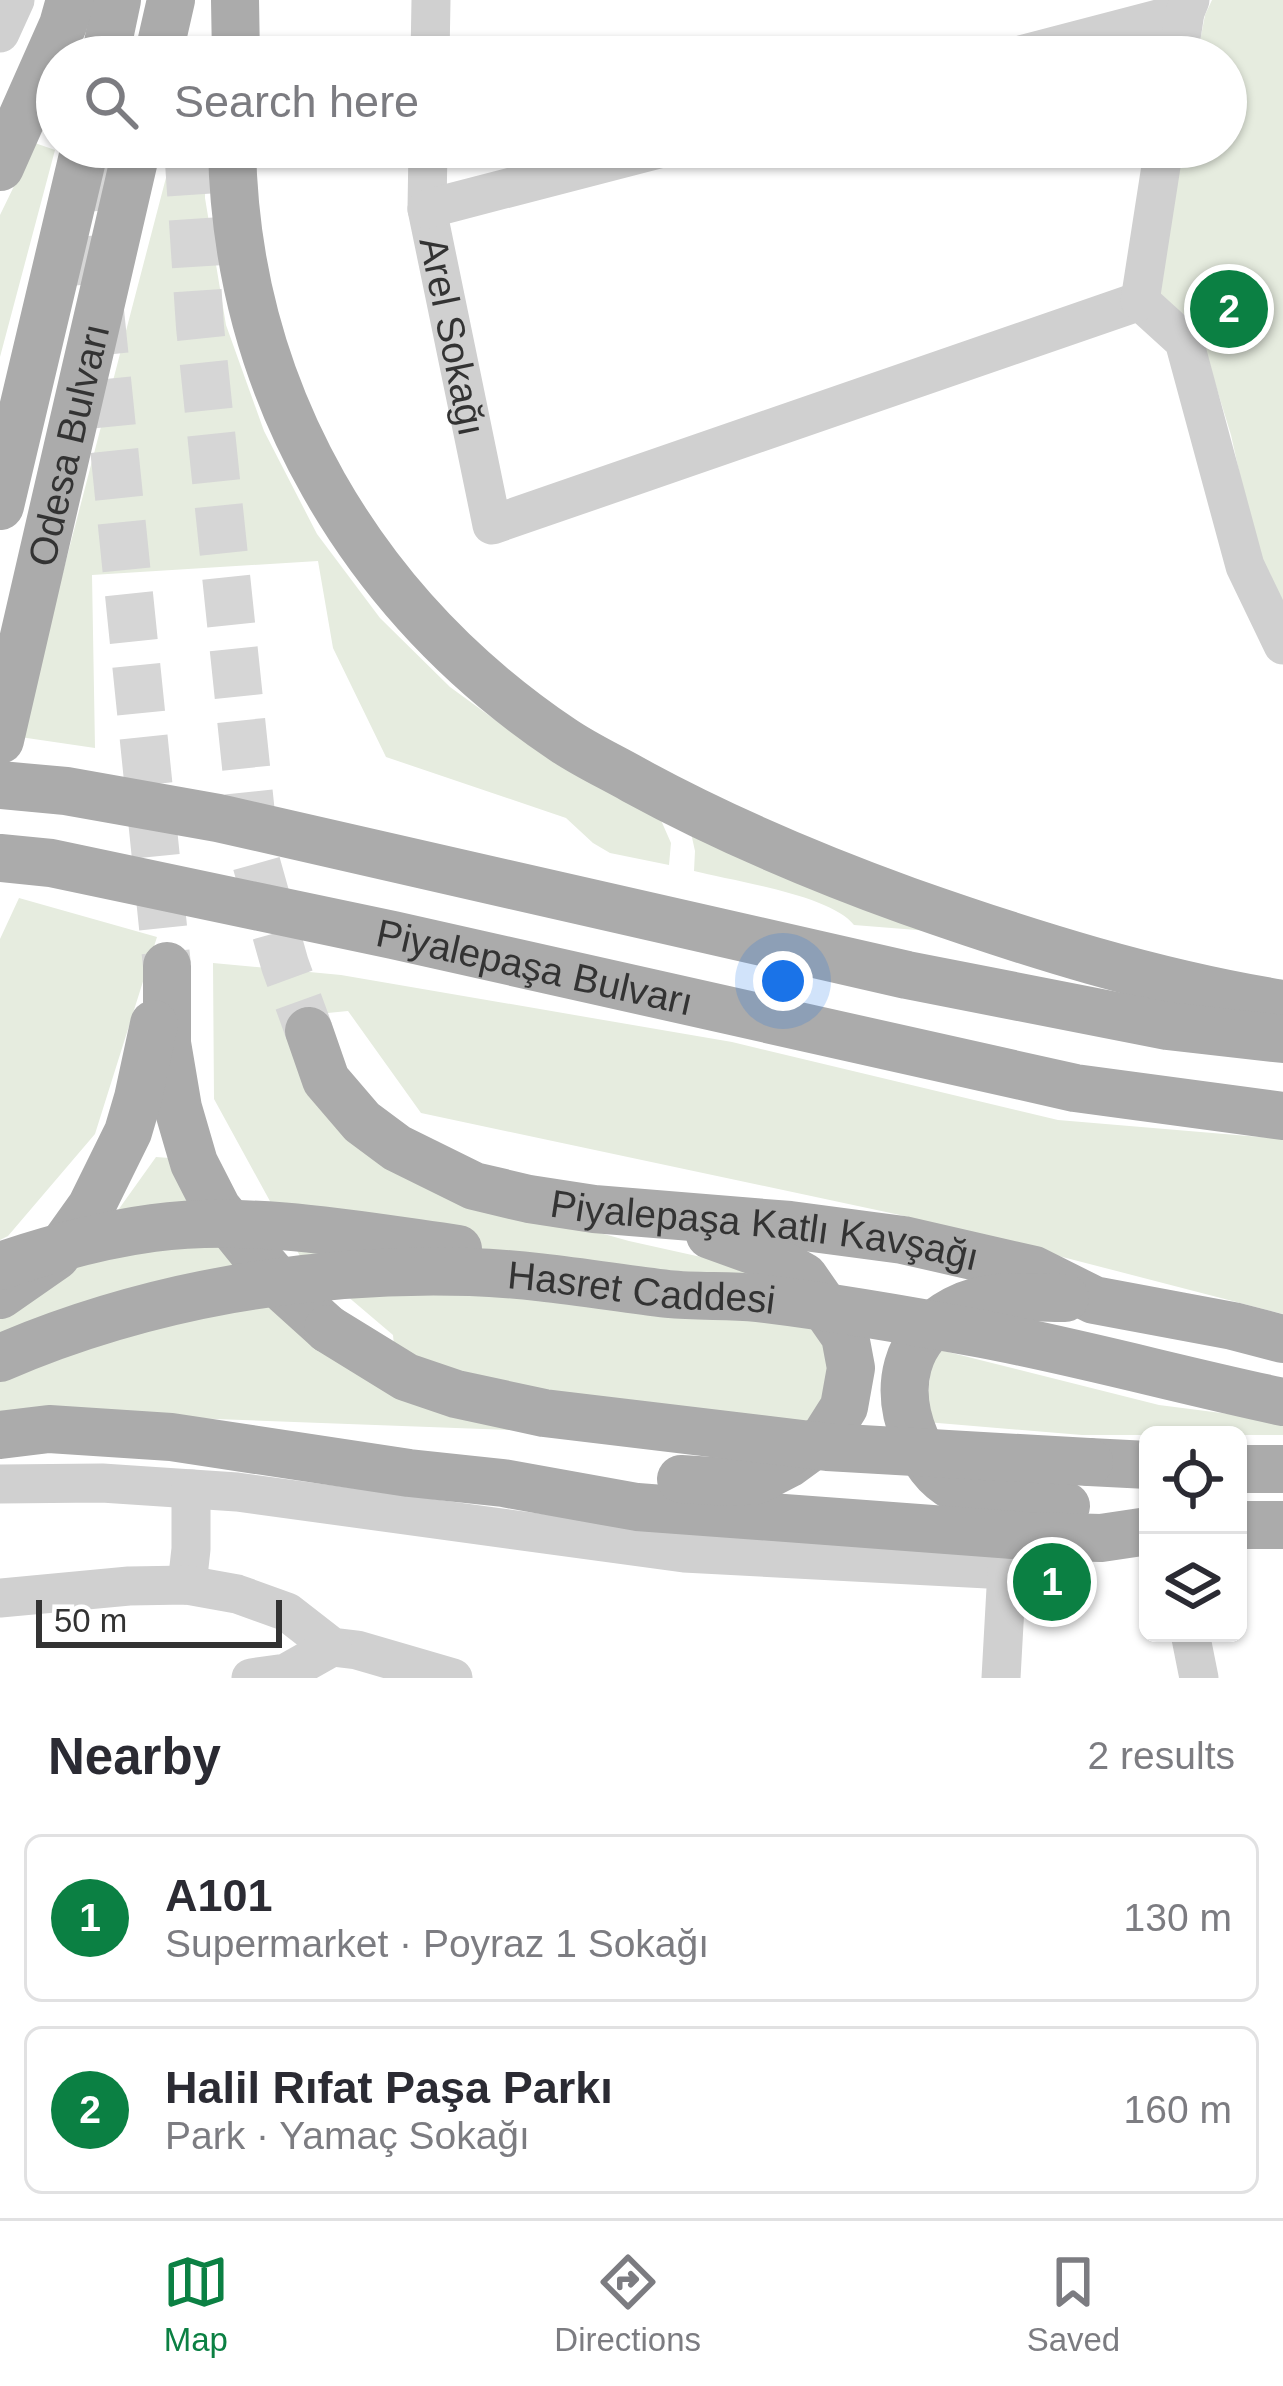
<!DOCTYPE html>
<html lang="en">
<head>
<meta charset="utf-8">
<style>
	:root { --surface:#fff; --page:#f2f2f3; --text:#2b2b33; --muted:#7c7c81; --line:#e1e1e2; --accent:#0b8043 }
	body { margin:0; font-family:Arial,sans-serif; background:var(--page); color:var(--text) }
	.controls { position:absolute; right:36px; bottom:36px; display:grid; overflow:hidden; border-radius:18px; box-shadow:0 3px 9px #0004 }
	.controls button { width:108px; height:108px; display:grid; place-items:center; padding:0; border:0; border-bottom:3px solid var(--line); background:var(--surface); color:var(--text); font:60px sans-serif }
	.scale { position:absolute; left:36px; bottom:30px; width:246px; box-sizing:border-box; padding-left:12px; border:6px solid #333; border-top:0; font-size:33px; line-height:42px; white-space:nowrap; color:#333; -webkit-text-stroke:9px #fff; paint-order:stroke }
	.you { position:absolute; left:783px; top:981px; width:42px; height:42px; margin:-30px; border:9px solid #fff; border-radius:50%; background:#1a73e8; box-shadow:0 0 0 18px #1a73e833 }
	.badge { display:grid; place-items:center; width:78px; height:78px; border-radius:50%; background:var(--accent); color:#fff; font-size:39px; font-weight:700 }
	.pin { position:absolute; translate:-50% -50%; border:6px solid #fff; box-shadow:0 3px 12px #0006 }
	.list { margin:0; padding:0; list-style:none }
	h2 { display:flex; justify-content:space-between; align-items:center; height:156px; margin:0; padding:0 48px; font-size:51px }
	h2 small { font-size:39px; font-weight:400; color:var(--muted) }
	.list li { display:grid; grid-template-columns:78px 1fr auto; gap:36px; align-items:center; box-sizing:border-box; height:168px; margin:0 24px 24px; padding:0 24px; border:3px solid var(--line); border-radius:18px }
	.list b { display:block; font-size:45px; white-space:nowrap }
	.list p { margin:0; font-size:39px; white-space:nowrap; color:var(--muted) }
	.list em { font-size:39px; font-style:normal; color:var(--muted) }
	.icon { flex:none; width:66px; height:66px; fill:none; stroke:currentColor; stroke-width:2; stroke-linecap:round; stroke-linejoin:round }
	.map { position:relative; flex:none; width:1283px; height:1678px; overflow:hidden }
	.search { position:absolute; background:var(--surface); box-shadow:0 3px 9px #0004; left:36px; right:36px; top:36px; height:132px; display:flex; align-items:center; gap:30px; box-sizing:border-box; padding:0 42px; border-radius:66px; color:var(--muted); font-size:45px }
	.sheet { height:540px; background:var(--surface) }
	nav { display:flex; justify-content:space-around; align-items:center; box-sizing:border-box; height:168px; border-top:3px solid var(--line); background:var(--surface); font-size:33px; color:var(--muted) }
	nav a { display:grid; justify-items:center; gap:6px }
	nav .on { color:var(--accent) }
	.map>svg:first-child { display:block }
</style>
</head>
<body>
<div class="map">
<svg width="1283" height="1678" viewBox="0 0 1283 1678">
	<rect width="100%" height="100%" fill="#fff"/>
	<!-- green -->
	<path fill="#e6ecdf" d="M1212,0H1283V610L1261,570L1231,435L1196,321L1153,297L1181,147H1226V57H1197L1205,15Z
		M35,143L55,150L0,357V215Z
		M174,147H206L205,198L226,325L264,431L317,534L380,618L450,687L546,757L660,818L671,843L669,865L610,853L593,843L566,818L386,757L333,648L318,561L92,575L95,748L20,737Z
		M691,833L929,931L854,925C831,895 733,881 694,871L695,851Z
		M19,898L157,937L95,1134L8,1236L0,1240V939Z
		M213,963L341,975L732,1042L1058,1120L1283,1139V1314L900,1215L421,1113L348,1011L297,1016L357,1127L528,1213L629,1241L786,1276L839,1364L806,1431H538L109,1415L0,1426V1300L116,1213L156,1157L183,1159L399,1396L393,1335L300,1256L214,1099Z
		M932,1348L1159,1405L1283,1421V1435H1082L926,1422Z"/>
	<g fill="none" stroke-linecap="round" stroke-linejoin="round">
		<!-- major-tunnel -->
		<path stroke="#d6d6d6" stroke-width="48" stroke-dasharray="48 24" stroke-linecap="butt" d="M188,147L200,327L256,862L285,965L309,1031
			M85,164L167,966"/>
		<!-- minor -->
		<g stroke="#d0d0d0" stroke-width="39">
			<path d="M0,33L15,0"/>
			<path d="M430,57L431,0"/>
			<path d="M1013,57L1185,12"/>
			<path d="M1178,57L1185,12L1190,0"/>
			<path id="s1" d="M428,147L427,209L492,525L1140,301"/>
			<path d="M427,209L666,147"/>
			<path d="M1140,301L1184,341L1245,566L1283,645"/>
			<path d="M1140,301L1164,147"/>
			<path d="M0,1484L102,1483L237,1492L684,1553L1007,1570"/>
			<path d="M187,1585L191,1549V1489"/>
			<path d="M0,1598L129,1586L187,1585L237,1594L287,1612L332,1647L357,1650L453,1678"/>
			<path d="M1190,1633L1199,1678"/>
			<path d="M251,1678L286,1673L332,1647"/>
			<path d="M1001,1678L1007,1570L1017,1548"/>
		</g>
		<!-- major -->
		<g stroke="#ababab" stroke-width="48">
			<path d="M235,0L236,57"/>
			<path d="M105,57L117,0"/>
			<path d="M158,57L171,0"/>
			<path d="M232,147C236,392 362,605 563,740C585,755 611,767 634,780C722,828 814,867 908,901C1030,944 1154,983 1283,1004"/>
			<path d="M0,167L63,25L70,0"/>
			<path d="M0,506L85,147"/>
			<path id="s2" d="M0,740L137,147"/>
			<path d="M0,785L66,791L218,818L907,975L1167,1026L1283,1039"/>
			<path id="s3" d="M0,858L51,863L393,935L1075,1088L1283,1116"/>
			<path d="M167,966V1043L178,1108L194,1163L217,1208L255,1255L287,1292L328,1329"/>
			<path id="s4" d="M309,1031L326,1080L362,1122L397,1148L474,1186L529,1199L594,1209L790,1225L903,1240L1034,1270L1094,1300L1233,1326L1283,1339"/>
			<path d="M0,1295L56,1256L91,1207L128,1132L138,1098L154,1024"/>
			<path d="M1065,1298C1027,1298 990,1292 955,1310C904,1337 894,1388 915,1438C924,1459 935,1477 956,1488C987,1506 1031,1504 1066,1506"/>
			<path d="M0,1435L49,1429L171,1437L409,1473L503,1483L637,1507L1027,1536L1101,1538L1148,1531"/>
			<path d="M1089,1462L1148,1465"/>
			<path d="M1238,1469H1283"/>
			<path d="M681,1479L729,1482L757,1480L788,1464L825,1437L844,1407L851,1368L845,1336L804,1277L763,1254L710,1235"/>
			<path d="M1238,1525H1283"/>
		</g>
		<!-- major-bridge -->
		<g stroke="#ababab" stroke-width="48">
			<path d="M0,1266C50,1249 101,1235 153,1228C253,1215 358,1235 458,1249"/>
			<path d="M328,1329L406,1377L456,1394L544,1413L827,1447L1089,1462"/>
			<path id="s5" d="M0,1358C146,1295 311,1267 470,1272C536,1274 602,1286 668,1294C698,1297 728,1295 758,1298C833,1307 908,1320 982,1334C1083,1353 1183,1381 1283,1402"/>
		</g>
	</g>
	<g text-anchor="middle" stroke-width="12" stroke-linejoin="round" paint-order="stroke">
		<!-- street labels -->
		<g font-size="39" fill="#333" stroke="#fff">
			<text dy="14" stroke="none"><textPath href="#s1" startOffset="192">Arel Sokağı</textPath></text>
			<text dy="14" stroke="none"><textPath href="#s2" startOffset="303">Odesa Bulvarı</textPath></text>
			<text dy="14" stroke="none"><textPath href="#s3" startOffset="546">Piyalepaşa Bulvarı</textPath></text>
			<text dy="14" stroke="none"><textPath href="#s4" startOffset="531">Piyalepaşa Katlı Kavşağı</textPath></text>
			<text dy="14" stroke="none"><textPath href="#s5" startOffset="654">Hasret Caddesi</textPath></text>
		</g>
	</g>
</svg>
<div class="controls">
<button><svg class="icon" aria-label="locate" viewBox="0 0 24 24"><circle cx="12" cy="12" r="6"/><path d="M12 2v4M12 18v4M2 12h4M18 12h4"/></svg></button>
<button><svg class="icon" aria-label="layers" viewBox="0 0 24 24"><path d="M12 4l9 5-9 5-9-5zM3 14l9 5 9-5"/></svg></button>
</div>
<div class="scale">50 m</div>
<div class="you"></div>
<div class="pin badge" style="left:1052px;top:1582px">1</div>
<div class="pin badge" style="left:1229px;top:309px">2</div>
<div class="search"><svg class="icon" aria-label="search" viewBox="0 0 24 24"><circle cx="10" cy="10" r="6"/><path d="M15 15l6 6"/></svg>Search here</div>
</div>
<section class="sheet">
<h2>Nearby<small>2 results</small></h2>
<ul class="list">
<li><span class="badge">1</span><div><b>A101</b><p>Supermarket · Poyraz 1 Sokağı</p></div><em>130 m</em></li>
<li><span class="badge">2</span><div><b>Halil Rıfat Paşa Parkı</b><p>Park · Yamaç Sokağı</p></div><em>160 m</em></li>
</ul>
</section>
<nav>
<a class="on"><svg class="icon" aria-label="map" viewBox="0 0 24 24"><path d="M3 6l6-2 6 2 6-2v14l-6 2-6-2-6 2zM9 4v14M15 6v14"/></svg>Map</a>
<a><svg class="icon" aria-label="directions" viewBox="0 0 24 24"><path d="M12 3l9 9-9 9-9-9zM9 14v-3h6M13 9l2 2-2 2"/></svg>Directions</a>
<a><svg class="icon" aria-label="saved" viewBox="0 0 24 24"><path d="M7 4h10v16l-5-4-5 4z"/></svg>Saved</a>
</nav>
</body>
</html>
